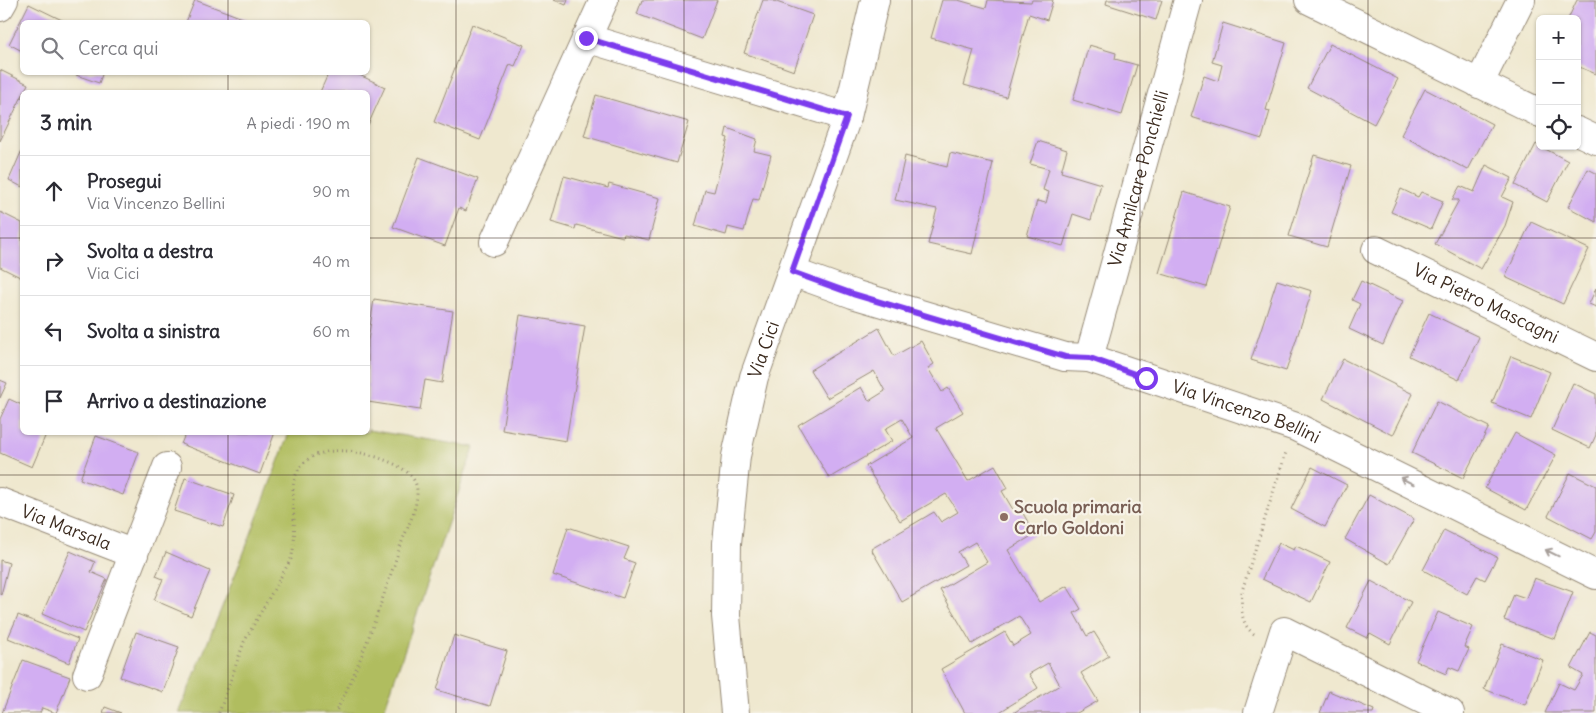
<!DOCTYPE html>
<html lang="it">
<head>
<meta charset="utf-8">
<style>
	:root { --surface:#fff; --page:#f7f7f7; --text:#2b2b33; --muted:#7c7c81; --line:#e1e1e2 }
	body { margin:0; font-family:Delius,sans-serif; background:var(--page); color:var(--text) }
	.controls { position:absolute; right:15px; top:15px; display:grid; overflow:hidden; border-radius:8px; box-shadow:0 1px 4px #0004 }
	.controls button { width:45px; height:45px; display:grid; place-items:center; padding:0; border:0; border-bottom:1px solid var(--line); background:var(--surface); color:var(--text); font:25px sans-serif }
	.stop { position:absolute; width:15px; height:15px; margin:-11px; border:4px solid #7c3aed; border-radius:50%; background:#fff }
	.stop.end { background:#7c3aed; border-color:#fff; box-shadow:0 1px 5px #0008 }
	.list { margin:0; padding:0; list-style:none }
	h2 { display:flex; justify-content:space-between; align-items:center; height:65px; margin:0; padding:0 20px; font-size:21px }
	h2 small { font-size:16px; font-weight:400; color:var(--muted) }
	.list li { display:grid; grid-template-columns:32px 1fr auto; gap:15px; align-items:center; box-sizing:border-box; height:70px; padding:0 20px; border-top:1px solid var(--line) }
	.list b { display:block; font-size:19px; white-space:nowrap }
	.list p { margin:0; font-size:16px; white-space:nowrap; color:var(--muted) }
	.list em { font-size:16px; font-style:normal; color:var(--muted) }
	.icon { flex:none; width:28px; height:28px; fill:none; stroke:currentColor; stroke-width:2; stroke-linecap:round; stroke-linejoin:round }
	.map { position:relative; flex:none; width:1596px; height:713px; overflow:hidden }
	.search { position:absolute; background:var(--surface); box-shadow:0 1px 4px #0004; left:20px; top:20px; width:350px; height:55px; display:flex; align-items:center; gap:12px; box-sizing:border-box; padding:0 18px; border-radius:8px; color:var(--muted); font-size:19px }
	.panel { position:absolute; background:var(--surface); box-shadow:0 1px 4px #0004; left:20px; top:90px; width:350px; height:345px; border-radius:8px }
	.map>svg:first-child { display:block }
</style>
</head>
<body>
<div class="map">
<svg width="1596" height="713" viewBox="0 0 1596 713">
	<rect width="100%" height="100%" fill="#f7f3e8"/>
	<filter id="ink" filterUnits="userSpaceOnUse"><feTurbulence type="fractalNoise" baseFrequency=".02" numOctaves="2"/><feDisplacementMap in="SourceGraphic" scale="10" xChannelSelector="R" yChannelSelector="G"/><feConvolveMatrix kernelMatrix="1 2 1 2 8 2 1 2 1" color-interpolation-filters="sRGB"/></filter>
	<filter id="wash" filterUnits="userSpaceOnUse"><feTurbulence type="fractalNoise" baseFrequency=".0096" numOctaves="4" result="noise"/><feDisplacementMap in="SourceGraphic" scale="20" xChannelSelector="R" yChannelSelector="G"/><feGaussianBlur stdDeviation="1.12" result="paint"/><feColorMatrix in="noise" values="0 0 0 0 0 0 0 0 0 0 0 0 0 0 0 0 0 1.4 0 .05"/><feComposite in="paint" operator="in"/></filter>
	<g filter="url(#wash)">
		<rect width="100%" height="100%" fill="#efe8cf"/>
		<!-- green -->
		<path fill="#b0bd5f" stroke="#76743e" d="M368,430L474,447L383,713H179L243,555L289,433L368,432Z"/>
		<g id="blocks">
			<!-- building -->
			<path fill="#d2aef2" d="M195,0L253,22H186Z
				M554,0H568L566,5Z
				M642,0H717L702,39L637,14Z
				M763,0H771L813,15L794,71L744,53Z
				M942,0H958L986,8L988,0L1031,2L1032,0H1053L1047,20L1029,14L1006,97L964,85L974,50L931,38Z
				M1107,0H1162L1156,20L1106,4Z
				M1577,0H1596V74L1577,66V19H1568Z
				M29,4L66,22H22V51L9,44Z
				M1223,23L1286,43L1266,110L1270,111L1262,139L1191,117L1204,76L1218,81L1222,65L1212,62Z
				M472,24L524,45L515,66L510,64L480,140L434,122Z
				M1330,44L1398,79L1374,124L1307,88Z
				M1089,45L1116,53L1115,59L1137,65L1122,115L1073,100Z
				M0,70L28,84L0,141Z
				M77,72H103L99,83L76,75Z
				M329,72H353L385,87L368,125V92H320Z
				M1425,89L1492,124L1468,170L1401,135Z
				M596,95L689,122L677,163L584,136Z
				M727,128L757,139L754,151L771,155L759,200L753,199L744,231L728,227L726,235L695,226L705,190L714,192L728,138L725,137Z
				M1038,141L1067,150L1061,172L1101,184L1091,220L1073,214L1063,246L1027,236L1037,201L1046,203L1049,192L1043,190L1049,169L1030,164Z
				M1536,144L1568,161L1547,202L1515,185Z
				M22,150V187L9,180Z
				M950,153L993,163L972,254L928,244L937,209L895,200L905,156L947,167Z
				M1314,155L1351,166L1327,247L1289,236Z
				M419,157L478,179L466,211L459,208L445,246L393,227Z
				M1486,165L1512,178L1502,197L1513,202L1505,226L1481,269L1435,244L1459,200H1452L1460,186L1474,192Z
				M1588,169L1596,173V222L1568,207Z
				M564,176L608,188L609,184L660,198L649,240L624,234L623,237L576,225L575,229L551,222Z
				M1401,189L1418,197L1421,192L1443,201L1431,229L1391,212Z
				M1184,192L1230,207L1206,287L1159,273Z
				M0,212L22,223V278L0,267Z
				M1531,222L1589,249L1563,304L1505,277Z
				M1277,280L1312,291L1286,371L1251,360Z
				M1361,281L1403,301L1383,345L1349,329L1360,304L1352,300Z
				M1596,288V307L1589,304Z
				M374,299L453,311L442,383L425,380L420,410L368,402V341Z
				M1429,313L1479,337L1459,380L1409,356Z
				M520,315L585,326L566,441L502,430Z
				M879,328L894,356L921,341L934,364L928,368L942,392L948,388L963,412L936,428L968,481L995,465L1008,488L1002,491L1015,513L1021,510L1035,534L1008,550L1039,602L1067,586L1081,609L1074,613L1087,636L1094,632L1109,656L1081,673L1098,701L1077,713H1013L1060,685L1048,663L1029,674L1038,688L998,713H965L941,669L1005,632L1013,646L1031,635L1019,616L972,644L940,590L987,562L975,542L958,552L966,565L902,602L871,549L934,512L941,522L958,512L946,494L900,521L866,466L913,438L902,419L885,429L892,441L829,478L798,425L861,387L869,401L885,391L874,371L827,398L810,370Z
				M1511,356L1550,372L1531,419L1492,403Z
				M1343,359L1413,394L1393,435L1323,399Z
				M0,380L7,383L0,398Z
				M1573,383L1596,394V435L1590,448L1552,430Z
				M9,399L22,405V432H47L32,467L0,453V419Z
				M1437,401L1489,427L1463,478L1412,453Z
				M186,432H275L260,474L181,444Z
				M1515,433L1556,455L1526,510L1485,488Z
				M96,436L139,452L123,495L80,479Z
				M1312,467L1347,485L1325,527L1291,509Z
				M1570,473L1596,486V532L1592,539L1548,516Z
				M185,478L234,495L223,527L174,511Z
				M1369,495L1414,519L1389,564L1345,539Z
				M568,527L629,547L624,559L635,563L623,598L553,575Z
				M1444,530L1497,557L1485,580L1477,576L1467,594L1423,570Z
				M1279,543L1294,550L1296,546L1330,562L1311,602L1262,579Z
				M70,551L95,562L91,572L107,579L84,632L42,614Z
				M166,552L210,571L191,616L154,600L163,579L156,576Z
				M0,560L9,563L1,595L0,594Z
				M1534,578L1573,592L1555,639L1504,620L1514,594L1526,598Z
				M1371,581L1411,602L1390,644L1370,633L1367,638L1347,628Z
				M1438,612L1473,627L1464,647L1469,649L1459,671L1449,667L1446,674L1416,661Z
				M18,615L78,639L69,663L8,638Z
				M136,632L179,647L163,692L120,677Z
				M1590,632L1596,635V713H1545L1559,683L1574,690L1583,675L1571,668Z
				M454,635L507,651L490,706L437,690Z
				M1502,644L1543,660L1525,705L1484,689Z
				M23,660L70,677L56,713L42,708L40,713H2Z
				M1329,691L1374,710L1373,713H1320Z
				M105,707L121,713H103Z"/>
		</g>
	</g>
	<g filter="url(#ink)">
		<use href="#blocks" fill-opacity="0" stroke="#958976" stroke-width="1"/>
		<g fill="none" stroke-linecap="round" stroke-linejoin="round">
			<defs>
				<g id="minor">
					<path d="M1309,0L1540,113"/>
					<path d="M0,7L4,0"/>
					<path d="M586,38L847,117"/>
					<path d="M1479,84L1521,0"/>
					<path d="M1577,131L1596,140"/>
					<path d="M494,242L604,0"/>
					<path id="s1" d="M1376,250L1596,357"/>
					<path id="s2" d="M792,272L853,294L1065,357L1089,358L1296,427L1596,575"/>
					<path id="s3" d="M1089,358L1188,0"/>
					<path id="s4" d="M0,502L134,554"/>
					<path d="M87,675L167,467"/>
					<path id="s5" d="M735,713L726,616L727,543L736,456L754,377L847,117L875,0"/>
					<path d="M1258,713L1284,631L1450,713"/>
				</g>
			</defs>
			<!-- minor casing -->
			<use href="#minor" stroke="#958976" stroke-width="30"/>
			<!-- path -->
			<path stroke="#958976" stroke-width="3" stroke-dasharray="1 4" stroke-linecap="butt" d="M1254,634C1240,624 1241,607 1242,591L1286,452
				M219,713L244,642L291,559C298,534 292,512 293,488C297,442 352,447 382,459C396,464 416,473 417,490C418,508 407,528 401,544C382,600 363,661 335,713"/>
			<!-- minor -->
			<use href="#minor" stroke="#fff" stroke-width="28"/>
		</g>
		<!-- one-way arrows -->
		<defs><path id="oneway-shaft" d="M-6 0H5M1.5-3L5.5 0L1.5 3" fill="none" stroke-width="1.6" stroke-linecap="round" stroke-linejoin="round" transform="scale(1.25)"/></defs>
		<g stroke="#a79f9a">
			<use href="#oneway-shaft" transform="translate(1407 481) rotate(-154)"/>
			<use href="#oneway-shaft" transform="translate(1552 553) rotate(-154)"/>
		</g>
	</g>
	<g fill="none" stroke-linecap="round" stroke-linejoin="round" filter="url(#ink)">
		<!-- route -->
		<path stroke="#7c3aed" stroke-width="6" d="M586,38L847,117L792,272L853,294L1065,357L1090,358L1146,378"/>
	</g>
	<!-- grid -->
	<path fill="none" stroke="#3b2a1e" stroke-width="1" stroke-opacity="0.55" d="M228,0V22M456,0V713M684,0V713M912,0V713M1140,0V713M1368,0V713M228,72V92M0,238H22M368,238H1596M228,432V713M0,475H1596"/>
	<!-- markers -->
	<circle fill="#8d6e63" stroke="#f7f3e8" stroke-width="2" cx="1004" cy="517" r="5"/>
	<g text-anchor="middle" stroke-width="4.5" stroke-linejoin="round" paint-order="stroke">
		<!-- street labels -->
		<g font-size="18" fill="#3b2a1e" stroke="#f7f3e8">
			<text dy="6" stroke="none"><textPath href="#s3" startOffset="186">Via Amilcare Ponchielli</textPath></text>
			<text dy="6" stroke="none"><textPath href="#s1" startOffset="122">Via Pietro Mascagni</textPath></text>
			<text dy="6" stroke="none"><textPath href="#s5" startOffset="368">Via Cici</textPath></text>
			<text dy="6" stroke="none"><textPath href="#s2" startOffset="476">Via Vincenzo Bellini</textPath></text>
			<text dy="6" stroke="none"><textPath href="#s4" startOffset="71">Via Marsala</textPath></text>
		</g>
		<!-- education labels -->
		<g font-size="18" font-weight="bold" fill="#785e54" stroke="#f7f3e8" text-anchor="start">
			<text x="1014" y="513">Scuola primaria<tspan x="1014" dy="21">Carlo Goldoni</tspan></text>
		</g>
	</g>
</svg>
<div class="controls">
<button>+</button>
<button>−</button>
<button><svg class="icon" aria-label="locate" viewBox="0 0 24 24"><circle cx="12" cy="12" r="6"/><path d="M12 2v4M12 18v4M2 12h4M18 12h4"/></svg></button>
</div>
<div class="stop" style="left:1146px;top:378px"></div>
<div class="stop end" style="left:586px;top:38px"></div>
<div class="search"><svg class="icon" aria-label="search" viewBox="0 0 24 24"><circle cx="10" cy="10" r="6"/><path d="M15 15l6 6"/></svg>Cerca qui</div>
<section class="panel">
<h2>3 min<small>A piedi · 190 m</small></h2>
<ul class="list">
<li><svg class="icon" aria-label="ahead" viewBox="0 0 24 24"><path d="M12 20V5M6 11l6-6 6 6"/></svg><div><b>Prosegui</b><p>Via Vincenzo Bellini</p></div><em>90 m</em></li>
<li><svg class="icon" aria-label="right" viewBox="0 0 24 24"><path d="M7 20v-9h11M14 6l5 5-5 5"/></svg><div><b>Svolta a destra</b><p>Via Cici</p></div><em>40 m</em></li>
<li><svg class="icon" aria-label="left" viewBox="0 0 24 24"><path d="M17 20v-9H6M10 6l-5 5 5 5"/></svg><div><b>Svolta a sinistra</b></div><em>60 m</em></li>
<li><svg class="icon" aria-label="arrive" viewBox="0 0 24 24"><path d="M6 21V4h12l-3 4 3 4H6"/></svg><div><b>Arrivo a destinazione</b></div></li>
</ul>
</section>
</div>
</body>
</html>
